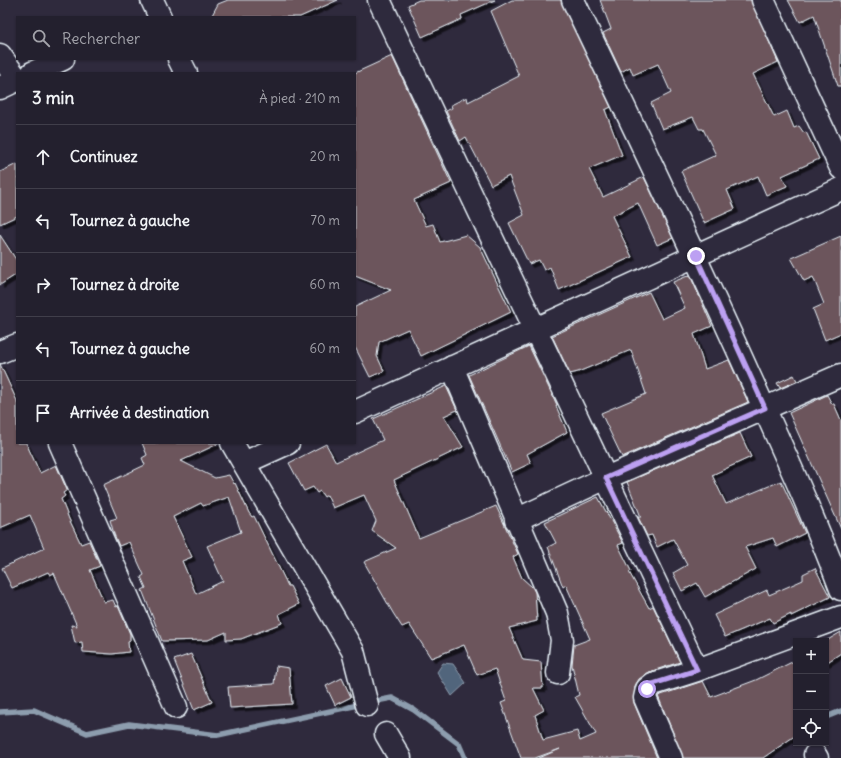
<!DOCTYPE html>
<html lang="fr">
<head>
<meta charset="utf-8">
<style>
	:root { --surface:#23202e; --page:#2b2836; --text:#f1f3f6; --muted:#a3a3aa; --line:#403e4a }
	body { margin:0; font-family:Delius,sans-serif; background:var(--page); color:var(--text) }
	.controls { position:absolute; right:12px; bottom:12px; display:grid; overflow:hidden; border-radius:0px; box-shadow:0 1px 3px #0004 }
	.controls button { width:36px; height:36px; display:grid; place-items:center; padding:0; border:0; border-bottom:1px solid var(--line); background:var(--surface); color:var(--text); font:20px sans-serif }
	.stop { position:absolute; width:12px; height:12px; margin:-9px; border:3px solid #bca0f2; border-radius:50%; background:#fff }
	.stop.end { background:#bca0f2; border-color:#fff; box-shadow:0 1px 4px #0008 }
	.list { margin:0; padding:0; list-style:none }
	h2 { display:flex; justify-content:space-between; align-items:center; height:52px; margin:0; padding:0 16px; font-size:17px }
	h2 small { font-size:13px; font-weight:400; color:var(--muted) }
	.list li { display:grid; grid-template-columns:26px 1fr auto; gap:12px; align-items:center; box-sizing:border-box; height:64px; padding:0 16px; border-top:1px solid var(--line) }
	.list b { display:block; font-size:15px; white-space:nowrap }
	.list em { font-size:13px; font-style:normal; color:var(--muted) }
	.icon { flex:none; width:22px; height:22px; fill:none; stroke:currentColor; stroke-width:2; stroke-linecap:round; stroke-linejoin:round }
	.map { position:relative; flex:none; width:841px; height:758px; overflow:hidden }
	.search { position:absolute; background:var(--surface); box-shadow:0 1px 3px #0004; left:16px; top:16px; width:340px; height:44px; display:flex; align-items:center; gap:10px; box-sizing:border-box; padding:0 14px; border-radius:0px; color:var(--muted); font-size:15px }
	.panel { position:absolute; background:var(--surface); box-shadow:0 1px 3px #0004; left:16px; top:72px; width:340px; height:372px; border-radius:0px }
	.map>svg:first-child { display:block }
</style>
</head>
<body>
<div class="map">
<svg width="841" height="758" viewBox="0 0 841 758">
	<defs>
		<filter id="shadow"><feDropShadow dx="3.5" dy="3.5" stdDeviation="0" flood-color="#0009"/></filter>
	</defs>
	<rect width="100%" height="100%" fill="#2f2a3d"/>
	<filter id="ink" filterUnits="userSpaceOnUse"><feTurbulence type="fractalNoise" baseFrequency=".025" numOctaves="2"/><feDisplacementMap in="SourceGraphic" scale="8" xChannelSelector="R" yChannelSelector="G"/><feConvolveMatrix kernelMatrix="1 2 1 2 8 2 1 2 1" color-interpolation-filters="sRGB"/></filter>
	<g filter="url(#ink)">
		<!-- water -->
		<path fill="#51657c" stroke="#8d9dae" d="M443,663L453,664L466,683L452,696L437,672Z"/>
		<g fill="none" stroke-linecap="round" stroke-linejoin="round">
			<!-- stream -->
			<path stroke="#8d9dae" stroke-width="5.5" d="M371,702L392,698L414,710L459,744L465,758
				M0,712L34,710L87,733L129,724L218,735L363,704
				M826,717L841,711"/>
		</g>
		<!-- building -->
		<path fill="#6c555c" stroke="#e8f1f8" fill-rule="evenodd" filter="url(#shadow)" d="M228,0H338L300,17H211L218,4Z
			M419,0H495L461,15L462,19L422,37L408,5Z
			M512,0H561L611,107L605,110L622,155L589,169L603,197L644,177L673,238L657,245L638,203L612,216L632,257L559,290L550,267L544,270L539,260L529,264L509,223L524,215L509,176L491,185L466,137L460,141L446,111L452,108L451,105L467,97L468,102L519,76L491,11Z
			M600,0H751L778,62L753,74L774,117L787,111L794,128L799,126L804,133L806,132L819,159L782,176L787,186L766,195L758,176L727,190L735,209L704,223L681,171L716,155L703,129H699L693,117L662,129L651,103L671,93L658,64L633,75L630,67L621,72L603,33L611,29Z
			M788,0H841V86H838L814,15L800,22Z
			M392,56L451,183L414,200L426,226L433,224L440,242L466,235L480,247L511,312L421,356L408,329L379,342L377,356L384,371L370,377L355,347V307L391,290L355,276V73Z
			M17,164V216L0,224V172Z
			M0,235L17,261V274L0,285Z
			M841,236V333L825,340L813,309L824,304L813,277L804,281L791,258Z
			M690,275L712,326L694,334L705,369L729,360L748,402L622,457L601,413L646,394L631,350L578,372L570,374L552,336L649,292L662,319L685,308L673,282Z
			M529,346L557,405L556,406L567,432L527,454L531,463L512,472L469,375Z
			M0,364L17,401V443H26L40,473L56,465L67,490L63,493L65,496L61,499L69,519L81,544L89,541L100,566L90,570L104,602L113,600L116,607L118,606L130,634V641L128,642L129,652L112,654L83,652L82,642L75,643L71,625L77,626L54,573L50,575L48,572L12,588L2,568L44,548L30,515L0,528Z
			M794,375L797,381L780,388L777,383Z
			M446,386L457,410L444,416L463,447L394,480L419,538L496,506L518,554L513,557L522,578L532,587L535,592L537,621L509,628L523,660L541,662L543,688H533L544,710L535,715L543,740L577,731L580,741L596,734L575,697L579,695L572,665L574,645L590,639L566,585L563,587L548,547L556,543L545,522L598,497L623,543L618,545L631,571L629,572L649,608L653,606L680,662L649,672L639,679L635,686L634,703L657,758H539L560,749L535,758H521L501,703L506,701L495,669L477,675L464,645L431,658L409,624L402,627L393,613L364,562L396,548L372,531L376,521L364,495L333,508L327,495L324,497L320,491L317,493L313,487L304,491L289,463L326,444L336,462L383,440L373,419Z
			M827,395L832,404H834L841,420V529L789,413Z
			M740,433L751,457L712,475L726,504L781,481L805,533L777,547L773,538L745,547L756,569L705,597L697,583L682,591L673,573L687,565L673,539L657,547L652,535L647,536L638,517H641L627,482Z
			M142,443H220L181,461L215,478L229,475L234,484L235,483L249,513L252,517L254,516L288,586H290L299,604L279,614L282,623L241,639L226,640V632L208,640L162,641L142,590L146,588L141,577L144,575L129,542L119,546L114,534L110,520L117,518L103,485L145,465L142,458L147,455ZM229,497L241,532L207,546L223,581L196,594L182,561L192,557L173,517L201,503L203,506Z
			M815,568L830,597L791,616V614L773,623L770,618L725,637L714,615L767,590L769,595L803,580V574Z
			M841,632V653L826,663V641Z
			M191,654L212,702L194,710L174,660Z
			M796,660V735L763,758H683L658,696L703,681L711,697L756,680Z
			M276,666L289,668L292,704L230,708L228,687L274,684Z
			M342,678L351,697L335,705L326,686Z"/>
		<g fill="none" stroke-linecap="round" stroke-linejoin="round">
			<defs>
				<path id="street" d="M152,0L160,17
					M379,0L697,670
					M573,0C633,125 693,250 750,377C782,447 814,517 841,589
					M763,0L841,168
					M0,55L17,79
					M179,59L186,73
					M32,73L63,59
					M0,88L17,80
					M0,352L17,345
					M452,367L557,613L562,640L558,673
					M355,412L841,189
					M60,443L176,707
					M232,443L353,651L367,705
					M244,463L288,443
					M516,520L606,478L841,375
					M386,734L400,758
					M815,755L817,758
					M671,758L645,698L647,689L653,684L697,670L841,617"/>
			</defs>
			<!-- street casing -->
			<use href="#street" stroke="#e8f1f8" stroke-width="25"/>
			<!-- street -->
			<use href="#street" stroke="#2f2a3d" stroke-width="22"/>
		</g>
	</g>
	<g fill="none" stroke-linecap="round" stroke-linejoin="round" filter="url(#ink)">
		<!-- route -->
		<path stroke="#bca0f2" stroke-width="5" d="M647,689L653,684L697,670L606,478L765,408L696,256"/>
	</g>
</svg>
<div class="controls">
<button>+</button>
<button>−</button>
<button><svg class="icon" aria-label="locate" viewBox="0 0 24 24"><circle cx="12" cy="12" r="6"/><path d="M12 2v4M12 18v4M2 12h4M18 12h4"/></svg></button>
</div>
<div class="stop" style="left:647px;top:689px"></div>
<div class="stop end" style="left:696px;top:256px"></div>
<div class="search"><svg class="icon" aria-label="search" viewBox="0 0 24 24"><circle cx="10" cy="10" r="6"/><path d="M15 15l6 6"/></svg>Rechercher</div>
<section class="panel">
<h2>3 min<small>À pied · 210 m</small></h2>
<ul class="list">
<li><svg class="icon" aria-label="ahead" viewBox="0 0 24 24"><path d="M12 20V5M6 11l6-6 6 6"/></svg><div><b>Continuez</b></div><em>20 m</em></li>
<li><svg class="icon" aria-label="left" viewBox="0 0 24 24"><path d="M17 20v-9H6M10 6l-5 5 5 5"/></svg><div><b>Tournez à gauche</b></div><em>70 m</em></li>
<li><svg class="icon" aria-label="right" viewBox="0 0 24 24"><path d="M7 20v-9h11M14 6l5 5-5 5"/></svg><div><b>Tournez à droite</b></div><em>60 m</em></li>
<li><svg class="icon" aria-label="left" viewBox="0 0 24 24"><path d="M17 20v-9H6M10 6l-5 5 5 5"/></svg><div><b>Tournez à gauche</b></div><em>60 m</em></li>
<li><svg class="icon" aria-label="arrive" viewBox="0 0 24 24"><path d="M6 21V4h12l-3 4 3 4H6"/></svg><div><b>Arrivée à destination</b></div></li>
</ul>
</section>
</div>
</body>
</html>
